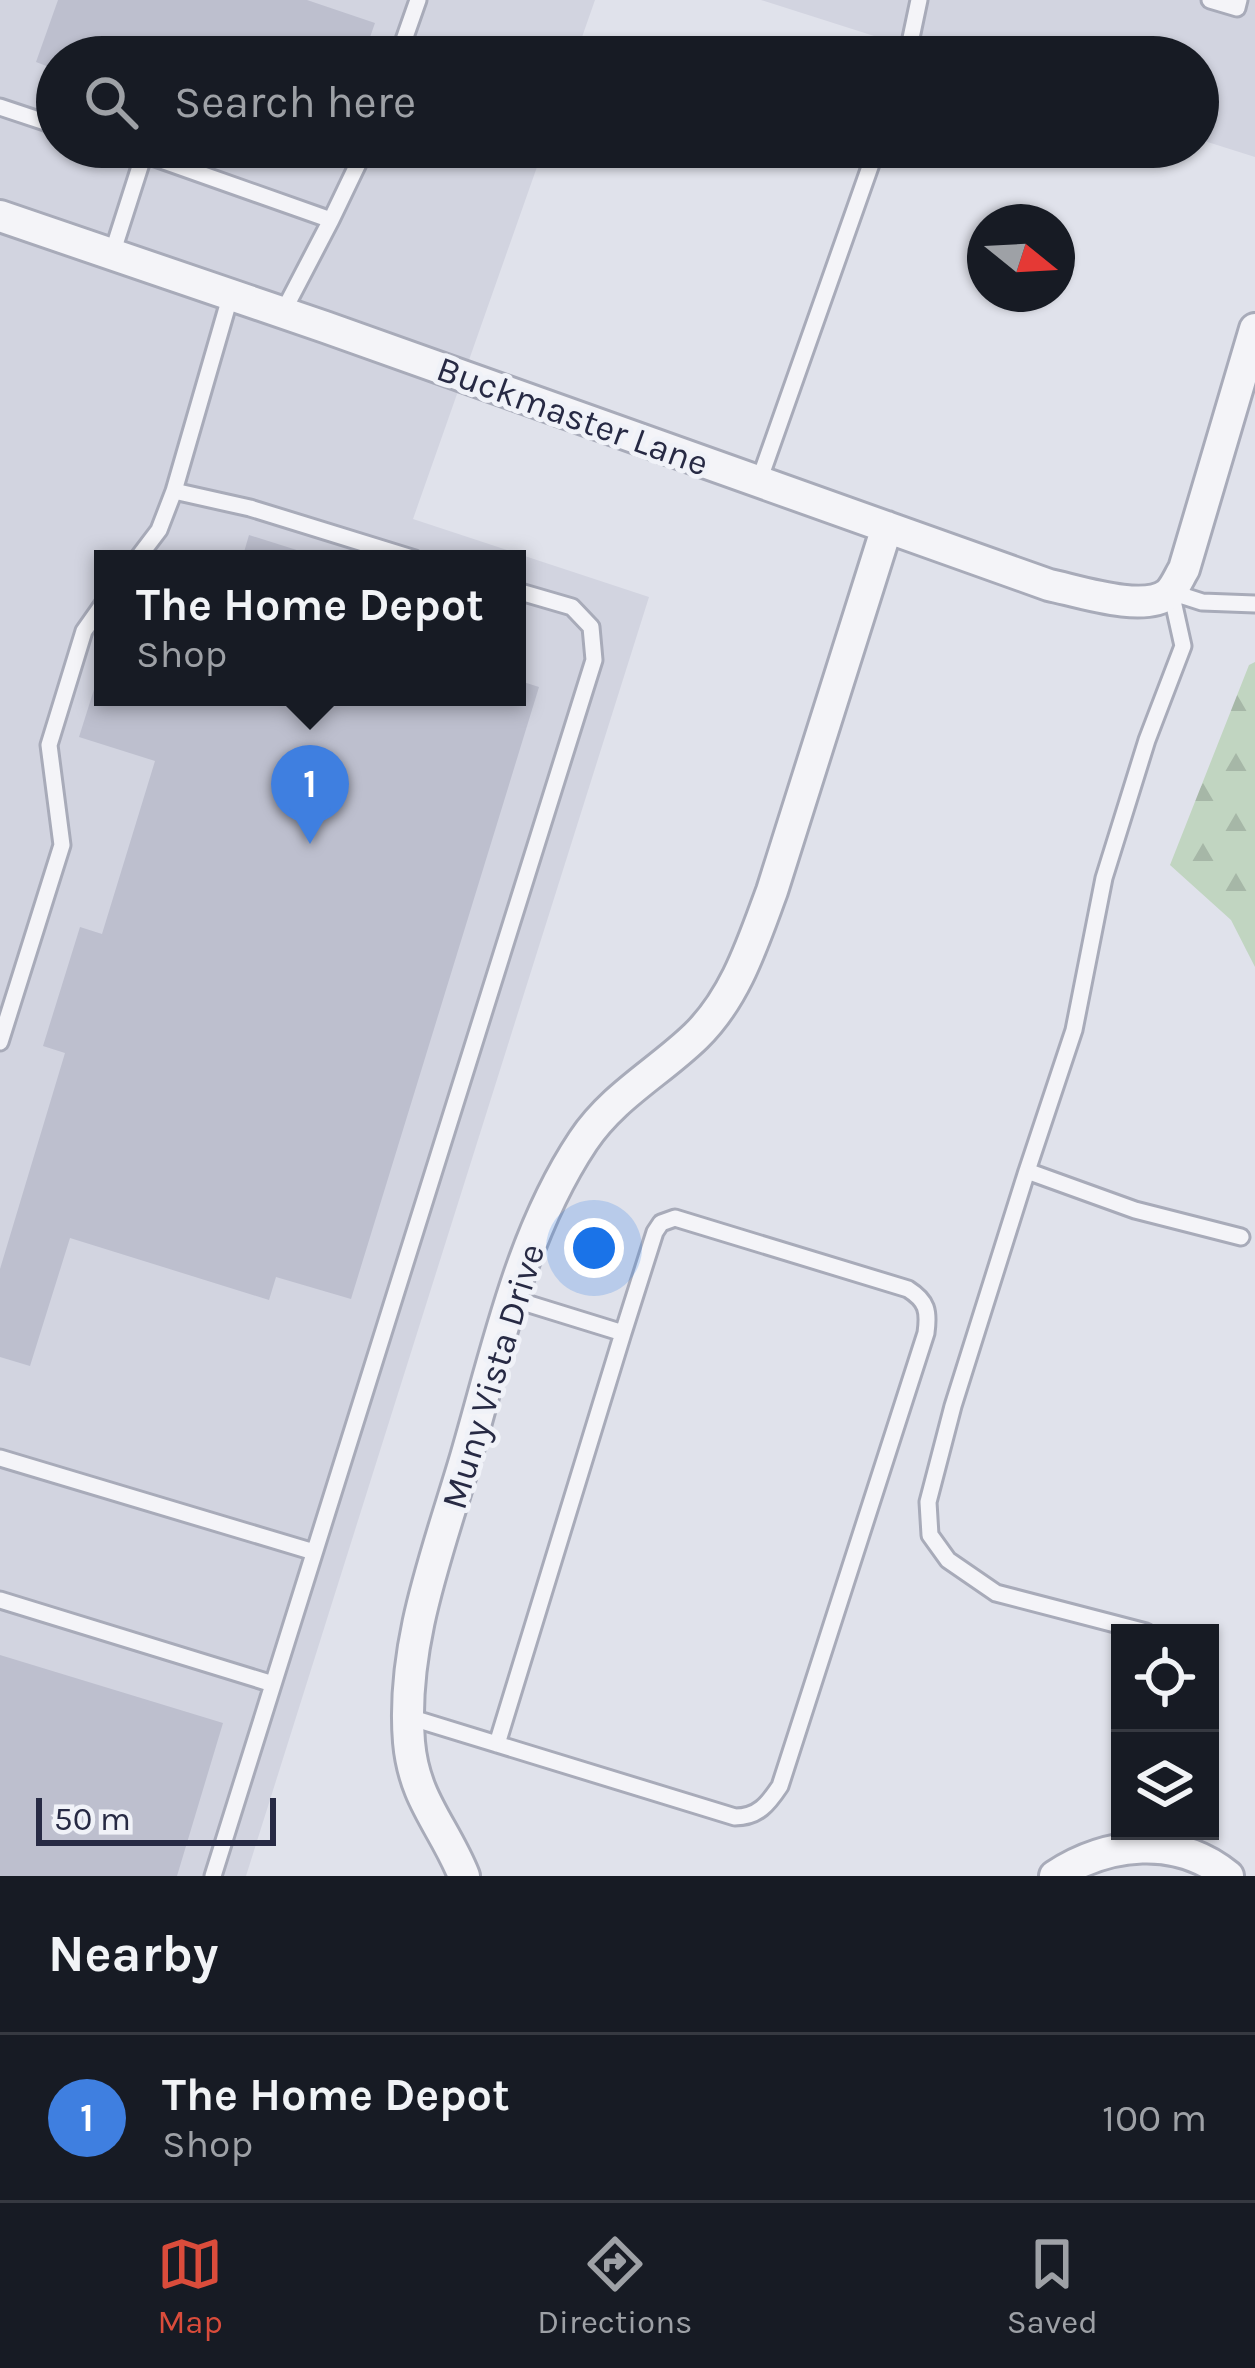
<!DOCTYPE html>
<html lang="en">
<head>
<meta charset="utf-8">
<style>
	:root { --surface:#171b24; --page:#20242c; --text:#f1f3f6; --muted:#9ea1a6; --line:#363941; --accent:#da4c3b }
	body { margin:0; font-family:Karla,sans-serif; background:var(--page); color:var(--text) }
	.controls { position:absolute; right:36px; bottom:36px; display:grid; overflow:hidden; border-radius:0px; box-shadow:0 3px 9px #0004 }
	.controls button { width:108px; height:108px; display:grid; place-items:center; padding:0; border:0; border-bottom:3px solid var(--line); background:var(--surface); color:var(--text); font:60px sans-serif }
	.compass { position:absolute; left:967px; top:204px; width:108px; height:108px; border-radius:50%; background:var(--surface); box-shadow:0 3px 9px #0004; rotate:108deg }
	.scale { position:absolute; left:36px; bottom:30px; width:240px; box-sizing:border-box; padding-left:12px; border:6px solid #272a44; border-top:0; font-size:33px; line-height:42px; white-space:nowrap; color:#272a44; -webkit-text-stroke:9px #f0f2f8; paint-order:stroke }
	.you { position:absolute; left:594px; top:1248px; width:42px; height:42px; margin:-30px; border:9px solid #fff; border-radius:50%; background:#1a73e8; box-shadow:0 0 0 18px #1a73e833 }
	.badge { display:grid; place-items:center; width:78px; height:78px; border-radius:50%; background:var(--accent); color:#fff; font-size:39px; font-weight:700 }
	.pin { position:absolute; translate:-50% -99px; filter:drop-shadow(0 3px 6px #0008) }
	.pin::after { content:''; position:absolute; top:63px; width:42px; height:36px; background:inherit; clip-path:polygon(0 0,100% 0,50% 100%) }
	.popup { position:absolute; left:94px; top:550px; width:432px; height:156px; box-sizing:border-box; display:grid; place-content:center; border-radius:0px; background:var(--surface); filter:drop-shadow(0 3px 9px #0005); font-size:39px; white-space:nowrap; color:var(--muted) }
	.popup b { font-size:45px; color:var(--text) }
	.popup::after { content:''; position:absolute; left:50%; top:100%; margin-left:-24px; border:24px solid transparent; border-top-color:var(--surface) }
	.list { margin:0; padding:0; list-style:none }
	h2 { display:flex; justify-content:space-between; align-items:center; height:156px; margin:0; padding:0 48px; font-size:51px }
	h2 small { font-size:39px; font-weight:400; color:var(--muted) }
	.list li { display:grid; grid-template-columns:78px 1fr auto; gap:36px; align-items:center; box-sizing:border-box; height:168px; padding:0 48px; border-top:3px solid var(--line) }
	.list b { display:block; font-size:45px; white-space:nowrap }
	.list p { margin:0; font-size:39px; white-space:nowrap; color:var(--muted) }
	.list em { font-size:39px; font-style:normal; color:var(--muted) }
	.icon { flex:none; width:66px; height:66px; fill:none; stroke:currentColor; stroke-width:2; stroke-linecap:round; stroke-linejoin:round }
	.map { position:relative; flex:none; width:1255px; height:1876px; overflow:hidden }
	.search { position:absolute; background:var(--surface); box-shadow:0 3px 9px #0004; left:36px; right:36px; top:36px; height:132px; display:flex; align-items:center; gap:30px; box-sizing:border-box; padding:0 42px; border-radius:66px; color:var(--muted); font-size:45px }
	.sheet { height:324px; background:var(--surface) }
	nav { display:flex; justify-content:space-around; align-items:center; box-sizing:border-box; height:168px; border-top:3px solid var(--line); background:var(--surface); font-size:33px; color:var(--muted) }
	nav a { display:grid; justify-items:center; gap:6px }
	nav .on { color:var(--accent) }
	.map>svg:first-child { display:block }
</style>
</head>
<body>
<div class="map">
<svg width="1255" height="1876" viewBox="0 0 1255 1876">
	<defs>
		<pattern id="forest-firs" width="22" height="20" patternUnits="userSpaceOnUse" patternTransform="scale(3)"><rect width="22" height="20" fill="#c1d5c1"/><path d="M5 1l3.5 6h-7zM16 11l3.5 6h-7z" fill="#a6b7a7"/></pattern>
	</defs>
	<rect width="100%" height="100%" fill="#e0e2eb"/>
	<!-- built -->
	<path fill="#d2d4e0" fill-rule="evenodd" d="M0,0H595L575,57H57V147H544L413,519L649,597L246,1876H0ZM103,559H517V697H103Z
		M761,0H1255V157L1198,139V57H940Z"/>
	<!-- forest -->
	<path fill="url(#forest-firs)" d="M1255,662V967L1231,920L1170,865L1249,665Z"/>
	<!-- building -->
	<path fill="#bdbfce" d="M58,0H307L375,23L363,57H57V70L36,62Z
		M249,535L322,558V559H242Z
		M102,664L103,697H517V680L539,687L351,1299L276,1277L269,1300L70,1238L30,1366L0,1357V1269L65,1053L43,1046L80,927L102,934L155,761L79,737Z
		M0,1655L223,1723L177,1876H0Z"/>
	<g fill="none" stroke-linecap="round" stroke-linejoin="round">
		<defs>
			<path id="service" d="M1210,0L1237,8L1239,0
				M398,57L418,0
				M907,57L919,0
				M0,107L57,126
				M144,154L331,220L366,147
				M112,254L144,154L123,147
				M283,312L331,220
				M759,481L877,147
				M174,491L250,508L415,559
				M137,559L159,530L174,491L231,294
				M0,1042L62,845L49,745L84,631L103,604
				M1027,1171L953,1406L928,1502L930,1535L948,1560L996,1593L1146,1632
				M1241,1237L1135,1210L1027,1171L1074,1030L1104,878L1147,740L1183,646L1171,592L1202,602L1255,604
				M0,1458L314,1552
				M0,1600L273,1684
				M409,1717L735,1817C758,1817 768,1804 780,1786L926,1333C929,1311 927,1301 908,1289L675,1218L661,1223L655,1232L623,1333L513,1299
				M497,1744L623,1333
				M213,1876L594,660L591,627L572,607L517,591"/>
			<path id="minor" d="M0,216L325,327L1049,585C1078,591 1143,613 1168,594C1175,588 1179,577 1184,569L1255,329
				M464,1876C444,1826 414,1800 409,1742C401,1644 439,1549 466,1457C497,1351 521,1234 583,1141C613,1096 659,1072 696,1036C736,997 753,942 772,891L887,527
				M1055,1876C1107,1842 1177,1834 1228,1876"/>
		</defs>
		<!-- service casing -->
		<use href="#service" stroke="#a8abb9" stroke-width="21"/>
		<!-- minor casing -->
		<use href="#minor" stroke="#a8abb9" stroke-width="36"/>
		<!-- service -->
		<use href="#service" stroke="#f4f4f8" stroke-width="15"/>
		<!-- minor -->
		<use href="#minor" stroke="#f4f4f8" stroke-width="30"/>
	</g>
	<g text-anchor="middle" stroke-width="10" stroke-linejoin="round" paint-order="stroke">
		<!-- street labels -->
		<g font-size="36" fill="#272a44" stroke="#f0f2f8">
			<text transform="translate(573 415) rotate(20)" y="13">Buckmaster Lane</text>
			<text transform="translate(492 1376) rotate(-73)" y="13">Muny Vista Drive</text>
		</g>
	</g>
</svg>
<div class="controls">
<button><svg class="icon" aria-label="locate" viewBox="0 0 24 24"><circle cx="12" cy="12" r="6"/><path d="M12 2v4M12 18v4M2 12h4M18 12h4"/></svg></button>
<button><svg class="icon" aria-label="layers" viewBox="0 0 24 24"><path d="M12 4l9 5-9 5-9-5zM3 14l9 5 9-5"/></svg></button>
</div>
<svg class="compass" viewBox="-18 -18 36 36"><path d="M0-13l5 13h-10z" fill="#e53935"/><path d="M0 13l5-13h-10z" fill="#9ea1a6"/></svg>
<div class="scale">50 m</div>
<div class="you"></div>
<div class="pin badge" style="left:310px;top:844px;background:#3f7fe0">1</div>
<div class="popup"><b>The Home Depot</b>Shop</div>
<div class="search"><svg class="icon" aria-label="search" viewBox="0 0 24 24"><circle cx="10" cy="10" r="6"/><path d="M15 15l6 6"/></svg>Search here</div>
</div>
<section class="sheet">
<h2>Nearby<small></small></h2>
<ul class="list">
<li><span class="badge" style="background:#3f7fe0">1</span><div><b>The Home Depot</b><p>Shop</p></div><em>100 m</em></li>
</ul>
</section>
<nav>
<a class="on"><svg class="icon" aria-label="map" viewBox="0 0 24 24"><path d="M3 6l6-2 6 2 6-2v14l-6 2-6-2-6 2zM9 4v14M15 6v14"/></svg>Map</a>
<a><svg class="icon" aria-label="directions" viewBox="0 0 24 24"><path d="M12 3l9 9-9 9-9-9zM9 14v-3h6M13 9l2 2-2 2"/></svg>Directions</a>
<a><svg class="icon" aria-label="saved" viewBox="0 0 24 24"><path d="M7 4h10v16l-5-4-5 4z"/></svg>Saved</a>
</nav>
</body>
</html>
